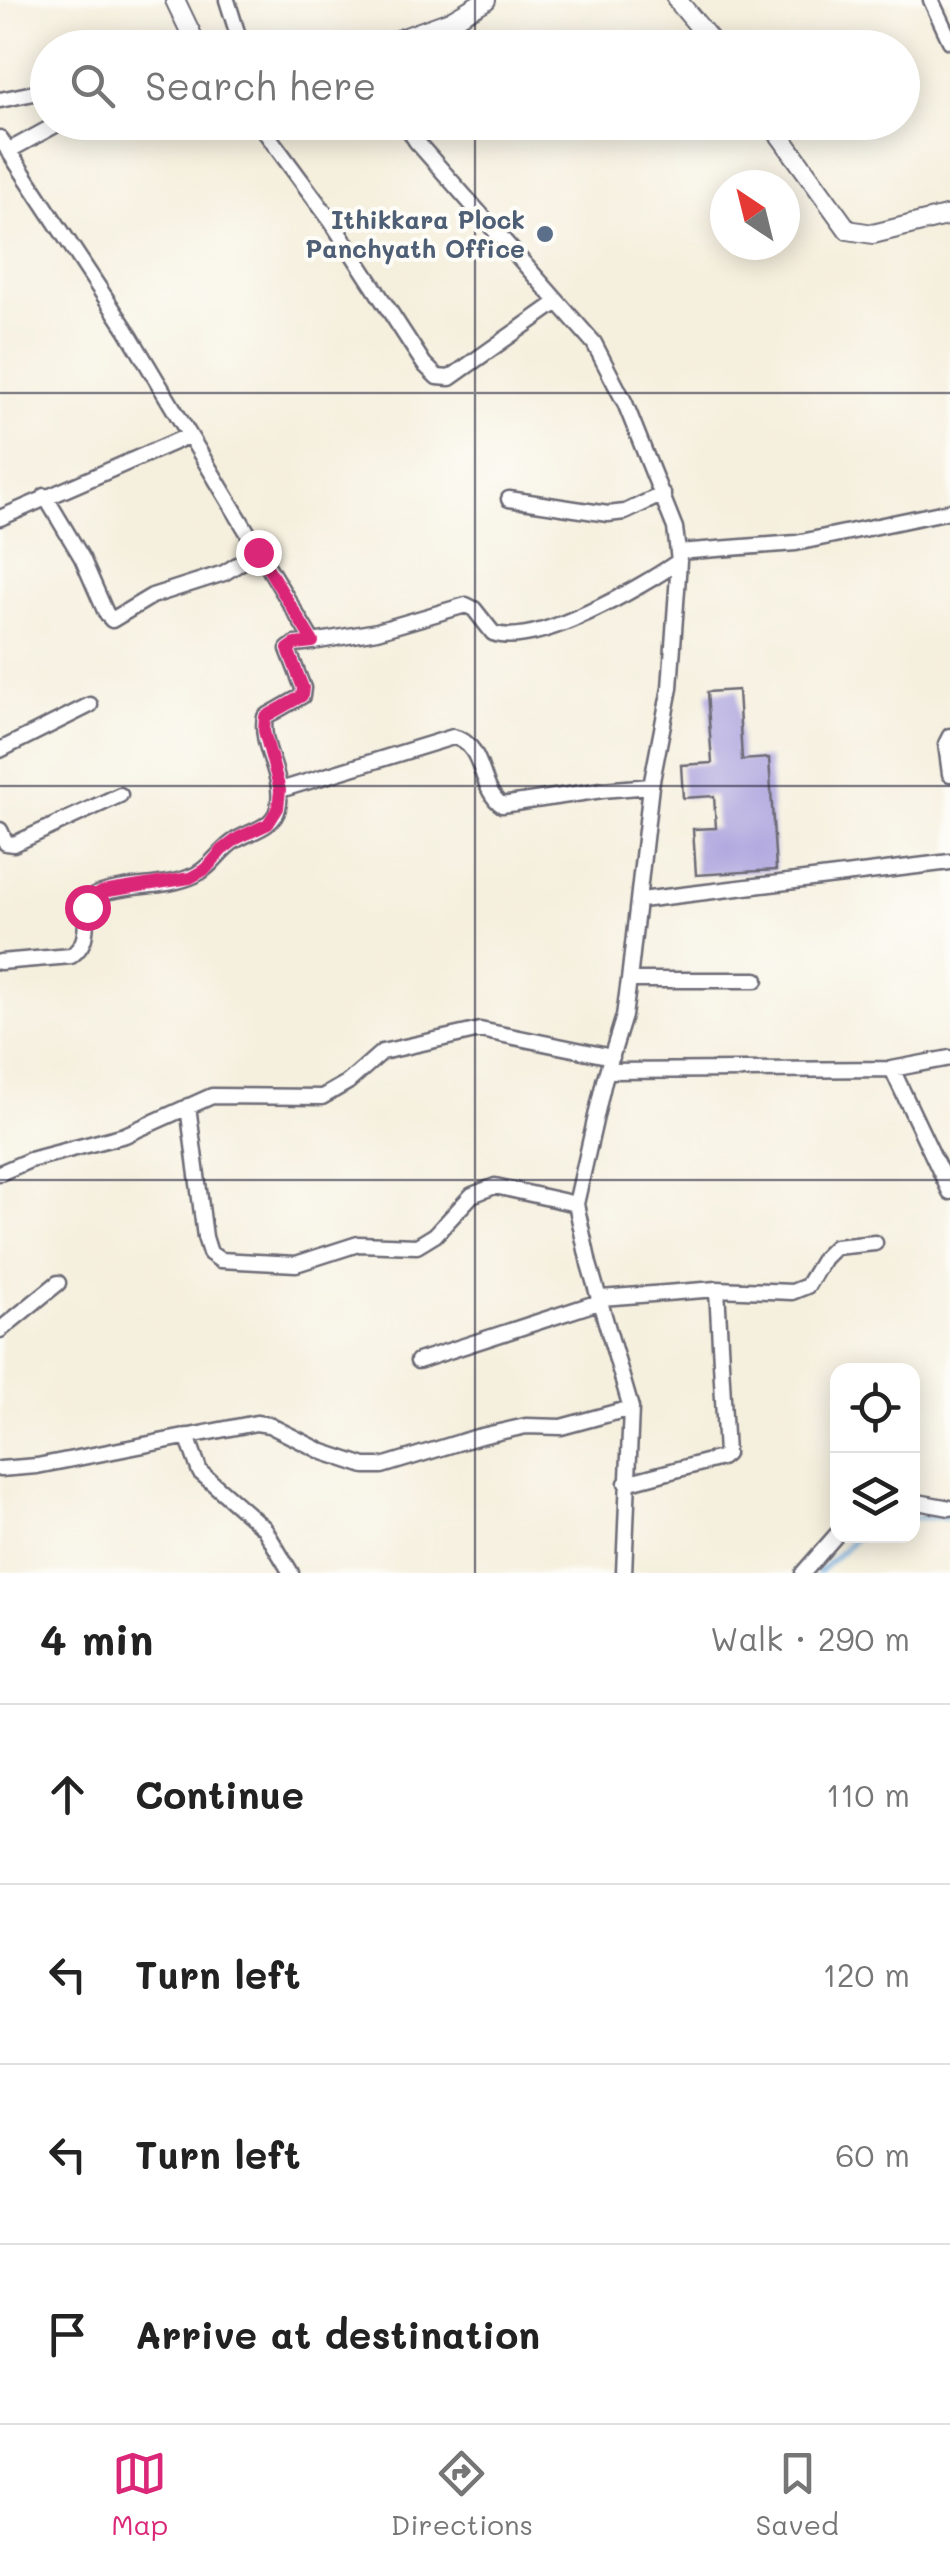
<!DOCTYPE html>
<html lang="en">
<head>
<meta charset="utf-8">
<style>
	:root { --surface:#fff; --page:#f2f2f2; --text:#222; --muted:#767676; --line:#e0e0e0; --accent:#db2777 }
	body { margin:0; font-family:Mali,sans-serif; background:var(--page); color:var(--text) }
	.controls { position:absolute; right:30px; bottom:30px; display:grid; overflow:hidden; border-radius:20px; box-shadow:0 5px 25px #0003 }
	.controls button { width:90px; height:90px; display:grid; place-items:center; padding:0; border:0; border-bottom:2px solid var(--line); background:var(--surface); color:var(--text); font:50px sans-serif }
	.compass { position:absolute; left:710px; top:170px; width:90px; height:90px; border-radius:50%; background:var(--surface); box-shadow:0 5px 25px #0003; rotate:325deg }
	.stop { position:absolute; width:30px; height:30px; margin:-22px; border:8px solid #db2777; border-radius:50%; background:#fff }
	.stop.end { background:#db2777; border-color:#fff; box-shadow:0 2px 10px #0008 }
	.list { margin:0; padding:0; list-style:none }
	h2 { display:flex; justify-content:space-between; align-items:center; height:130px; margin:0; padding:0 40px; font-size:42px }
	h2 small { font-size:32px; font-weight:400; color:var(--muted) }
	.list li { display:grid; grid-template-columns:65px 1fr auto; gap:30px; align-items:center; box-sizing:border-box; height:180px; padding:0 40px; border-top:2px solid var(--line) }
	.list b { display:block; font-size:38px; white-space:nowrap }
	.list em { font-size:32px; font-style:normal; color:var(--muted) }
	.icon { flex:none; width:55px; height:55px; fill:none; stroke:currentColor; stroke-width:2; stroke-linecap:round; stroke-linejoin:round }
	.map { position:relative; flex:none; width:950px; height:1573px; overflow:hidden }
	.search { position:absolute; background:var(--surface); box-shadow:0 5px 25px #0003; left:30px; right:30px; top:30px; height:110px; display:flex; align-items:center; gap:25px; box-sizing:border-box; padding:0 35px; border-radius:55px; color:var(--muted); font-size:38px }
	.sheet { height:850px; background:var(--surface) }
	nav { display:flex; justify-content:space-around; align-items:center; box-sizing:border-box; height:140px; border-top:2px solid var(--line); background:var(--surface); font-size:28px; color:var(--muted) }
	nav a { display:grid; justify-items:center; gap:5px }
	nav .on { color:var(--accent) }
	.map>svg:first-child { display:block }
</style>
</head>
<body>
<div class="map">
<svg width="950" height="1573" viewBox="0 0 950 1573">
	<rect width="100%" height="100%" fill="#fdfcf7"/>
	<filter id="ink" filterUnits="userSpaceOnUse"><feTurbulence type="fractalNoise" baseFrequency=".01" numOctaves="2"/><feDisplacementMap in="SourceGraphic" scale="20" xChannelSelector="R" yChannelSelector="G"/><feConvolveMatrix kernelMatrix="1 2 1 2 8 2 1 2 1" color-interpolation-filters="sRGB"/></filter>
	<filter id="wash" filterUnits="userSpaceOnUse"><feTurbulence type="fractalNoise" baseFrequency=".0048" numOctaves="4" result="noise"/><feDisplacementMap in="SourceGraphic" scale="40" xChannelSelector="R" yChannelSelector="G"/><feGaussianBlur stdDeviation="2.25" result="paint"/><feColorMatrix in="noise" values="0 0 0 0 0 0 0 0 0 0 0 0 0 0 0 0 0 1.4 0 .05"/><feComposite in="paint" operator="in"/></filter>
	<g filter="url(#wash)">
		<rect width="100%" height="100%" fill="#f5efdd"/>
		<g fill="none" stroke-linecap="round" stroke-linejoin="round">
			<!-- stream -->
			<path stroke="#6fafe2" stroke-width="4" d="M912,1518L950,1517
				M818,1573L858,1536"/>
		</g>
		<g id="blocks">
			<!-- building -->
			<path fill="#a69cdb" d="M738,690L742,760L769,758L776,870L696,875L693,829L716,828L714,796L683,798L681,765L712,763L707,692Z"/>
		</g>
	</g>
	<g filter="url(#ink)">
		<use href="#blocks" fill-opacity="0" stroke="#6c6a74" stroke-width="2.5"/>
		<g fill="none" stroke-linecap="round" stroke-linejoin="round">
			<defs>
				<path id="minor" d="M227,0L242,48
					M931,0L950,41
					M0,100L48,90
					M258,122L331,221L424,364L437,377L450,378L556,303
					M404,122L416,141L594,343L625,403L675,528L679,561L670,688L651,786L629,980L624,1016L604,1081L576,1204L589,1264L631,1408L624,1573
					M0,138L126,329L313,642L377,631L466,605L474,609L493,633C536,649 643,586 679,561
					M8,151L61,122
					M45,496L82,558L106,613L112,620L152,596L224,573L258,552
					M509,499L608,514L625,512L663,494
					M0,518L188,436
					M678,552L796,543L950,511
					M950,736L946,744L950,774
					M0,750L90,705
					M280,790L453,737C486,744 478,789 502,805L602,790L651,786
					M0,830L6,843L14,844L120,795
					M641,900L950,862
					M0,962L71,956C97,936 76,915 96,895C127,883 165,889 195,875C212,867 220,849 236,840C251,831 274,827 278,808C286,776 259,747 265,717L302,696L303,688L288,649L295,644L313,642
					M629,980H756
					M892,1069L950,1192
					M607,1071L892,1069L950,1058
					M188,1106L205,1237L210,1253L220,1260L296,1264L358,1244L417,1246L435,1235L472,1195L495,1186L576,1204
					M0,1173L30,1160L125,1135L212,1096L322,1097L348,1082L382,1052L480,1030L612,1057
					M601,1298L717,1289L792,1292L807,1286L824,1258L835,1247L875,1243
					M0,1330L58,1283
					M418,1361L602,1301
					M187,1436L200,1472L264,1528L291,1573
					M0,1469L37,1466L256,1423L269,1425L323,1452L365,1466H382L477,1437L526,1426L561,1427L631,1408
					M626,1483L721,1458L726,1454L717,1289
					M912,1501L950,1508
					M803,1573L838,1533"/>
				<path id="tertiary" d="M175,0L198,48
					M677,0L717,48
					M321,48L392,42L450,21L486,0
					M770,122L848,230L873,234L950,215"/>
			</defs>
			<!-- minor casing -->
			<use href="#minor" stroke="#6c6a74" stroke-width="19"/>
			<!-- tertiary casing -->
			<use href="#tertiary" stroke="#6c6a74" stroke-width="22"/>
			<!-- minor -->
			<use href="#minor" stroke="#fff" stroke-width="14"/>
			<!-- tertiary -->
			<use href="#tertiary" stroke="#fff" stroke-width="18"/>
		</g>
	</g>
	<g fill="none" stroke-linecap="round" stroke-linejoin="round" filter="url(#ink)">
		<!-- route -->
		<path stroke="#db2777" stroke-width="12" d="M87,907L92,898L102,892L190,878L206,869L222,850L238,838L268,824L278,808L280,790L264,731L265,717L302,696L303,688L288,649L295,644L313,642L258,552"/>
	</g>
	<!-- grid -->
	<path fill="none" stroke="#22223b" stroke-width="2.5" stroke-opacity="0.55" d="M475,0V48M475,122V1573M0,393H950M0,786H950M0,1180H950"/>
	<!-- markers -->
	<circle fill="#5c6f8a" stroke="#fdfcf7" stroke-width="4" cx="545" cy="234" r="10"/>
	<g text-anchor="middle" stroke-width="8" stroke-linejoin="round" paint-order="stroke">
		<!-- service labels -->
		<g font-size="25" font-weight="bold" fill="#4e5e75" stroke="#fdfcf7" text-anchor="end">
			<text x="525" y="229">Ithikkara Plock<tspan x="525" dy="29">Panchyath Office</tspan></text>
		</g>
	</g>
</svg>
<div class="controls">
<button><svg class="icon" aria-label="locate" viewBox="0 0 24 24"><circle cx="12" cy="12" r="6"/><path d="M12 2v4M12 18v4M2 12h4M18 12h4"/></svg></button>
<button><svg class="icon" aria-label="layers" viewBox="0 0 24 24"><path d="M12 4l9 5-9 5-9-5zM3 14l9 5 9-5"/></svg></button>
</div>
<svg class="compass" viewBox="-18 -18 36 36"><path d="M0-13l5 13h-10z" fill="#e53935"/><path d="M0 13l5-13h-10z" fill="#767676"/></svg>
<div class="stop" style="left:87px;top:907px"></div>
<div class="stop end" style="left:258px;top:552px"></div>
<div class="search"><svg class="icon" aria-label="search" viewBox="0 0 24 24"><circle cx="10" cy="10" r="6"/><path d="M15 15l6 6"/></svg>Search here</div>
</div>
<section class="sheet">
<h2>4 min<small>Walk · 290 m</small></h2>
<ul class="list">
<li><svg class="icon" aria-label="ahead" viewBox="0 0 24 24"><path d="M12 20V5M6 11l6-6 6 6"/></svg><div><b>Continue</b></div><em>110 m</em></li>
<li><svg class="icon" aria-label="left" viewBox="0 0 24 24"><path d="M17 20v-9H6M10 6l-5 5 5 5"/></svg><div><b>Turn left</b></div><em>120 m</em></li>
<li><svg class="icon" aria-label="left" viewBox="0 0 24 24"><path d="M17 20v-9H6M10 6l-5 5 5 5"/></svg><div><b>Turn left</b></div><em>60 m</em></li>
<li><svg class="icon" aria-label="arrive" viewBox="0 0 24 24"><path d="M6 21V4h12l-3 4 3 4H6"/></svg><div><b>Arrive at destination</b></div></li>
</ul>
</section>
<nav>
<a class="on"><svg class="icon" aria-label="map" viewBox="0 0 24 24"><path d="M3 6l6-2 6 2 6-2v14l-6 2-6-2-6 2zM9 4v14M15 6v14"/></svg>Map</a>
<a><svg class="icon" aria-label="directions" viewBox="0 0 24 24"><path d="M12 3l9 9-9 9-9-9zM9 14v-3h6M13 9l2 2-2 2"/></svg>Directions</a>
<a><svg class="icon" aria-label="saved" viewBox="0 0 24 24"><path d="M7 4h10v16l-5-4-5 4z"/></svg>Saved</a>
</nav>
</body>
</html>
